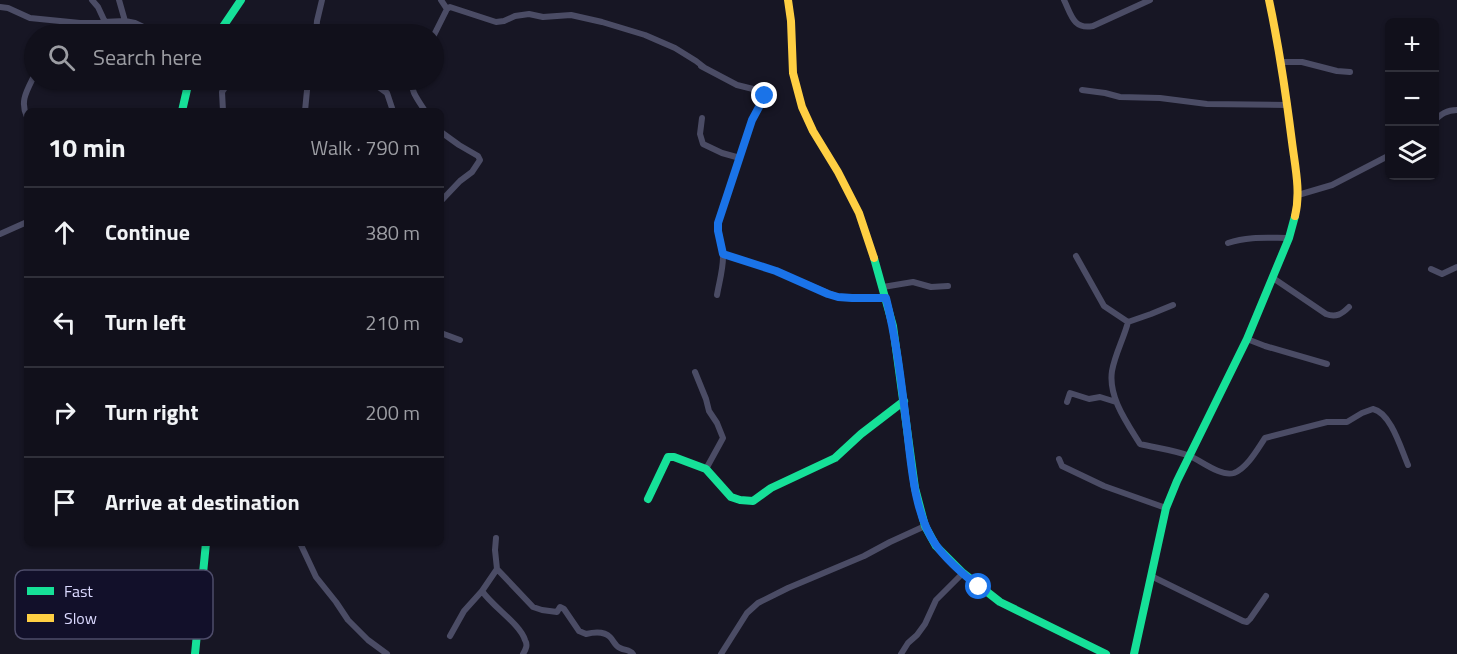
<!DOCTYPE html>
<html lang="en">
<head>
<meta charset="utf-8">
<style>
	:root { --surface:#11101b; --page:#1e1e28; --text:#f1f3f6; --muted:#9c9da3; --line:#30303a }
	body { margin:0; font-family:"Titillium Web",sans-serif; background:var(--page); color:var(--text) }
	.controls { position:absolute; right:18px; top:18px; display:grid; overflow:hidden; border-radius:9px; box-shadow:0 2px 4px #0004 }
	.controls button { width:54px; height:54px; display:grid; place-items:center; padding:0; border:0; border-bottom:2px solid var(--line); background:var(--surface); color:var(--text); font:30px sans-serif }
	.stop { position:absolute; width:18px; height:18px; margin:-14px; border:4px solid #1a73e8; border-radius:50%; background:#fff }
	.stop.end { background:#1a73e8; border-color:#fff; box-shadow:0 2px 6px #0008 }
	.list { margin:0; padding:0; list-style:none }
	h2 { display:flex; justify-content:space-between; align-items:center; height:78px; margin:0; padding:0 24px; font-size:26px }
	h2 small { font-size:20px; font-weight:400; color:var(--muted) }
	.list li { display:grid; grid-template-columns:39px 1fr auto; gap:18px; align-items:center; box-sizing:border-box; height:90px; padding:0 24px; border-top:2px solid var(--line) }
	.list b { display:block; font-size:22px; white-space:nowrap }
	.list em { font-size:20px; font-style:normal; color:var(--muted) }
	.icon { flex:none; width:33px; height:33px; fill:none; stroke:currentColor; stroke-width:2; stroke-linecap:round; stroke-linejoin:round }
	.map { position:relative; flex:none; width:1457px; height:654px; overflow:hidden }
	.search { position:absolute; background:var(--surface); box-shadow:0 2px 4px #0004; left:24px; top:24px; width:420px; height:66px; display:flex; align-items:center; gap:15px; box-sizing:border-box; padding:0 21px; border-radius:33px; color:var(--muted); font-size:22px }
	.panel { position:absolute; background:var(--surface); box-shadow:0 2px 4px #0004; left:24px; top:108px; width:420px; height:438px; border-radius:9px }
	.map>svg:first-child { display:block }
</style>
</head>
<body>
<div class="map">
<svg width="1457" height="654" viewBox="0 0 1457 654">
	<rect width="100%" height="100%" fill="#171624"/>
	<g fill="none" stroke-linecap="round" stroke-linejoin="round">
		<!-- street -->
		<path stroke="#4b4c65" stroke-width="6" d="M92,0L98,7L105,22
			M119,0L125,21
			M441,0L447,9
			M1064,0C1071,14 1073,30 1093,26L1150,0
			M0,7L8,8L30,18L80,23L125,21L135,23L158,34
			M281,34L285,31
			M316,34L317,21L322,0
			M434,35L447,9L450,7L496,22L504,21L515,16L529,14L543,17L571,15L602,22L645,35L675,48L696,61L705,68
			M1281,62H1302L1337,71L1350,72
			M701,66L737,85L761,91L763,93L765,96L752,120L718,223C718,234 722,245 723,257C723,270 719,283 717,295
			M369,80L387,93L393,111
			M412,80C410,91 419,101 425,111
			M1082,90L1105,93L1120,97L1160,98L1207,104L1288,105
			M223,111L222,92L230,80
			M305,111L308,80
			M27,117C20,102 26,92 33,78
			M702,118L700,134L703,144L722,153L740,158
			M1434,121C1441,114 1447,110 1457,110
			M441,132L459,145L478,156L480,160L472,172L460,181L441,201
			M1298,195L1332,185L1390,155
			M0,234L27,222
			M1228,243C1248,236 1268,238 1289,238
			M723,254L776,271L828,293L839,297L852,298H886
			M1076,256L1104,306L1128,322
			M1431,269L1442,274L1457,267
			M1273,278L1326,314C1336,318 1342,314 1349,307
			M883,287L913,282L931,287L948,286
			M1173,305L1151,314L1128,322C1124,338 1115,354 1112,371C1108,397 1127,423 1140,444C1157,448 1174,450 1190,456C1201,461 1221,477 1234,473C1247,468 1257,450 1265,438L1327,422H1347L1362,413L1373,409C1391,413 1401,449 1408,465
			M441,333L460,340
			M1247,339L1265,346L1327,364
			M695,372L706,399L709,411L717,423L723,438L706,469
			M1067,402L1070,393L1089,399L1100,397L1116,402
			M1059,459L1062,466L1104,486L1166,508
			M496,538L495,550L497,569L533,607L542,610L557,612L560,607L564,609L579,631L586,634C594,632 604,631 610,637C614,641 615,646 620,648C626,651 629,649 633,654
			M299,543L301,545L316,577L336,602L348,620L368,640L387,654
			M1151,576L1243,621L1247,622L1250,619L1266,596
			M482,591C493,607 520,624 525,640C528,645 526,649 523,654
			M450,636L464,611L482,591L497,569
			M721,654L747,613L758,603L788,588L864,556L890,542L925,526
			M901,654L908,643L917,635L925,624L936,600L963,573"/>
		<!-- fast -->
		<path stroke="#16e098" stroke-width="8" d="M218,34L241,0
			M182,111L188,85L191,80
			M874,258L893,326L915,488L925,526L936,546L963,573L1000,602L1106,654
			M648,499L668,457H674L706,469L731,497L740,500L753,501L771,488L835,458L861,434L904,401
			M195,654L206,543
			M1134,654L1166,508L1177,481L1247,339L1289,238L1295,216"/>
		<!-- slow -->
		<path stroke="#ffcf43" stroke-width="8" d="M788,0L791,21L793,73L802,107L813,131L838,172L859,213L874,258
			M1269,0C1279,47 1286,94 1292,142C1295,166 1301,192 1295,216"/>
	</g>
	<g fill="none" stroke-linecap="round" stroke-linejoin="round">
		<!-- route -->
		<path stroke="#1a73e8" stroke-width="8" d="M765,96L752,120L718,223V231L723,254L776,271L828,294L838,297L852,298H886C896,338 901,380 906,421C911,459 913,513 936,545C947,561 964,575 979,587"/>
	</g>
	<!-- legend -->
	<rect x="15" y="570" width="198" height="69" rx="9" fill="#12102a" stroke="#4e4c6a" stroke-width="1.5"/>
	<rect x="27" y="587" width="27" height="8" fill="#16e098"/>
	<rect x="27" y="614" width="27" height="8" fill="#ffcf43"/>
	<g font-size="16" fill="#dbd9ff">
		<text x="64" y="597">Fast</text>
		<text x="64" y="624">Slow</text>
	</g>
</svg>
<div class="controls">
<button>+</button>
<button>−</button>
<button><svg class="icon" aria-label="layers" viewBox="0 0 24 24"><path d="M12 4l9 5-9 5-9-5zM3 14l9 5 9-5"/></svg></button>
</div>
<div class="stop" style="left:979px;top:587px"></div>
<div class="stop end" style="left:765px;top:96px"></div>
<div class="search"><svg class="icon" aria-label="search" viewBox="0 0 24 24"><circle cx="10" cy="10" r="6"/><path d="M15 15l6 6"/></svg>Search here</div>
<section class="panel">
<h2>10 min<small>Walk · 790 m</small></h2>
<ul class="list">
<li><svg class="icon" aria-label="ahead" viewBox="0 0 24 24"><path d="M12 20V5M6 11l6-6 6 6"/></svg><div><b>Continue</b></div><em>380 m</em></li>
<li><svg class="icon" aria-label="left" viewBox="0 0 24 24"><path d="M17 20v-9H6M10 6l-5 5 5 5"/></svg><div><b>Turn left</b></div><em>210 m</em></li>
<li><svg class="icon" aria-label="right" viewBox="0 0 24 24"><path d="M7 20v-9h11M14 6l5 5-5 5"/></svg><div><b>Turn right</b></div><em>200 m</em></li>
<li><svg class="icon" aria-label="arrive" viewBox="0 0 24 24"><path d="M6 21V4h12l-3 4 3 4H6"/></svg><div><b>Arrive at destination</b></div></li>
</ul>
</section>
</div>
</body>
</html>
